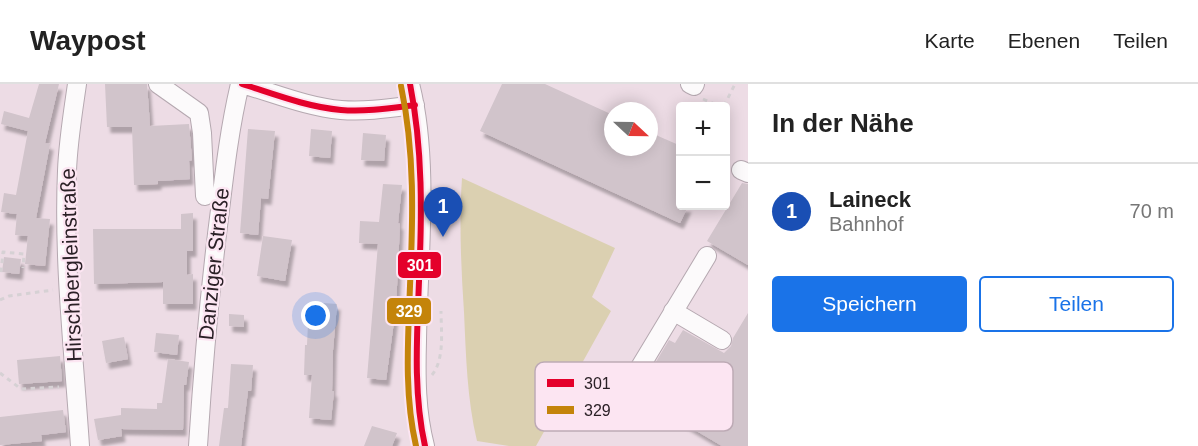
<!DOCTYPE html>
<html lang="de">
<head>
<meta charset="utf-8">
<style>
	:root { --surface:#fff; --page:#f2f2f2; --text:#222; --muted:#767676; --line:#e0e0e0; --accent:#1a73e8 }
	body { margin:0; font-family:Arial,sans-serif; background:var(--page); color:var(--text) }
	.controls { position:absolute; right:18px; top:18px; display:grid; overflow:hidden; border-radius:6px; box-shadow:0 3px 15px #0003 }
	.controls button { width:54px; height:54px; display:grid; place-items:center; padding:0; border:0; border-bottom:2px solid var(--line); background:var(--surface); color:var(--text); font:30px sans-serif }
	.compass { position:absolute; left:604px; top:18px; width:54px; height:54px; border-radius:50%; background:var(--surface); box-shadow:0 3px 15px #0003; rotate:112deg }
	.you { position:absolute; left:316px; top:232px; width:21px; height:21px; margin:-15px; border:4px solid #fff; border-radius:50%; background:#1a73e8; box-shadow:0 0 0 9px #1a73e833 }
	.badge { display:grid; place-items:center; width:39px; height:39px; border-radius:50%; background:var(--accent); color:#fff; font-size:20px; font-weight:700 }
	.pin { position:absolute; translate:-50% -50px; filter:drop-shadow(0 2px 3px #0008) }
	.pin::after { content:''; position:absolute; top:32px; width:21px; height:18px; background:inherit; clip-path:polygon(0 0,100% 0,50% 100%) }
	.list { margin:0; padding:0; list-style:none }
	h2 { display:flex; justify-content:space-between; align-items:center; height:78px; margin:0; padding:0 24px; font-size:26px }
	h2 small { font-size:20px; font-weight:400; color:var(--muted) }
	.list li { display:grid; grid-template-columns:39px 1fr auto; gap:18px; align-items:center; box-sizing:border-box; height:96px; padding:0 24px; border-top:2px solid var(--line) }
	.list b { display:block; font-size:22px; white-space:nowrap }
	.list p { margin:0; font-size:20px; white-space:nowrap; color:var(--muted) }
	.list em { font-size:20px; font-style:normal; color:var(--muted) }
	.actions { display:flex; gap:12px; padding:18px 24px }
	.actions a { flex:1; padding:14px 0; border:2px solid var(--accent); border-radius:6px; text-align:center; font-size:21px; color:var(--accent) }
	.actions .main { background:var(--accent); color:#fff }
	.map { position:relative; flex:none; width:748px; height:362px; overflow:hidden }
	header { display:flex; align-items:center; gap:36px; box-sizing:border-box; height:84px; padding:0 30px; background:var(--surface); border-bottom:2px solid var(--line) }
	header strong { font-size:28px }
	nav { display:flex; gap:33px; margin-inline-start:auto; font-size:21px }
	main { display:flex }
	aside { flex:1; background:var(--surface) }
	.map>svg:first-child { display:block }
</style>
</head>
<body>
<header>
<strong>Waypost</strong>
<nav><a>Karte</a><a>Ebenen</a><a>Teilen</a></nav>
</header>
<main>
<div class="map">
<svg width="748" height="362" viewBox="0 0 748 362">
	<defs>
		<filter id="shadow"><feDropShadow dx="3.5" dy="6" stdDeviation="1.5" flood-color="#0004"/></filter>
	</defs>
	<rect width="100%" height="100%" fill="#eddce5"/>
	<!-- green -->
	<path fill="#dbd0b1" d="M462,94L615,164L592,213L611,227L536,362H509L477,357C467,315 466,272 464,228C461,183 459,139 462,94Z"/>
	<!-- building -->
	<path fill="#d1c4cb" filter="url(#shadow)" d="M39,0H59L45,59L50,60L36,134L50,135L45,182L25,180L28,152L15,151L17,130L1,128L4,109L16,111L28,47L1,40L4,27L29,34Z
		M105,0H147L150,42L189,40L192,76L189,77L190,95L158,97V100L134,101L132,43H107Z
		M502,0H545L613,31V63H649V48L681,62V122H688L680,139L480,47Z
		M248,45L275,47L268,115L261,114L258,151L240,149Z
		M311,45L332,47L330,74L309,72Z
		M363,49L386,51L384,77L361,76Z
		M742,99L748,100V181L707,157Z
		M383,100L402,101L398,139L400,140L396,223L386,296L367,294L378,160L359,159L360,137L379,138Z
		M193,129V167H187V191L193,190V220H163V198L94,200L93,145H181V130Z
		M263,152L292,156L285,197L257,192Z
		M4,173L21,175L19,190L2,188Z
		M309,218L337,220L333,266L332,307H334L331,336L309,334L312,291H304L305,261H307Z
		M748,229V362H722L636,311L669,256L675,259L683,246L724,269L731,262L733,254Z
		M229,230L244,231V243L229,242Z
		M156,249L179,251L177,271L154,268Z
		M124,253L128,275L106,279L102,257Z
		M60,272L62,297L19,300L17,276Z
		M168,275L189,278L186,301H184L183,346L121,345L122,352L98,356L94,335L121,331V324L157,325V319H162Z
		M231,280L253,281L251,307H248L241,362H219L224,324H228Z
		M63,326L66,348L41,351L42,357L0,361V333Z
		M372,342L397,349L392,362H364Z"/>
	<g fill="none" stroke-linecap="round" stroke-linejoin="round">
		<defs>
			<path id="minor" d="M77,0C73,28 68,58 67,87C63,178 74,271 80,362
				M158,0L199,29L202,49L205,112
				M242,0C274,9 307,23 341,26C366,28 391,24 415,21
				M410,0C430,77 418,177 417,257C416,293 416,327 425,362
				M690,0L694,2L695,0
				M741,86L748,89
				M673,227L722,256
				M618,329L622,313L707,172
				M198,362C203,283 210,204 220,126C225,84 230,42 240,0"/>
		</defs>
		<!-- minor casing -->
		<use href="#minor" stroke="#b5a8b0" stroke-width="20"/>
		<!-- path -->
		<path stroke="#d6d1d4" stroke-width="3" stroke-dasharray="4.5 4.5" stroke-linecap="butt" d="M703,15L719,22
			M724,22L735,0
			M1,188L3,168L24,170L23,184
			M0,216L9,212L53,206
			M0,289L21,305L59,303
			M432,291C445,275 441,246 441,227"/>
		<!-- minor -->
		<use href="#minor" stroke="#fcfafb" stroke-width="18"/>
		<defs>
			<path id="bus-1" d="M242,0C274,10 307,23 341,26C366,28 391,24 415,21
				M410,0C423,66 422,131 419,197C417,252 413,308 425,362"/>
			<path id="bus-2" d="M401,2C415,68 413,135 410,202C408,256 404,310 416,362"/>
		</defs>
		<!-- bus-1 casing -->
		<use href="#bus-1" stroke="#fce5f2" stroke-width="10"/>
		<!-- bus-2 casing -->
		<use href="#bus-2" stroke="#fce5f2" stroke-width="10"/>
		<!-- bus-1 -->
		<use href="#bus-1" stroke="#e4002b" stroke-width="6"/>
		<!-- bus-2 -->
		<use href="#bus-2" stroke="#c4840a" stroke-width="6"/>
	</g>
	<g text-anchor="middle" stroke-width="4.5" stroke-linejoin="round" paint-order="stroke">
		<!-- street labels -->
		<g font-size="21" fill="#2a2026" stroke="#fce5f2">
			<text transform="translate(214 180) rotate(-84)" y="7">Danziger Straße</text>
			<text transform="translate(71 181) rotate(-92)" y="7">Hirschbergleinstraße</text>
		</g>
	</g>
	<!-- legend -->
	<rect x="535" y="278" width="198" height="69" rx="9" fill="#fce5f2" stroke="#bdaab5" stroke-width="1.5"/>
	<rect x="547" y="295" width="27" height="8" fill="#e4002b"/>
	<rect x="547" y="322" width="27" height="8" fill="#c4840a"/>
	<g font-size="16" fill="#2a2026">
		<text x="584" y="305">301</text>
		<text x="584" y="332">329</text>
	</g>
	<g stroke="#fce5f2" stroke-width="2">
		<rect x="397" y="167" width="45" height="28" rx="6" fill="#e4002b"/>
		<rect x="386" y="213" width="46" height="28" rx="6" fill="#c4840a"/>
	</g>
	<g font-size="16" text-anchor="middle" font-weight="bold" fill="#fff">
		<text x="420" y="187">301</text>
		<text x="409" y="233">329</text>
	</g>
</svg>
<div class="controls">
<button>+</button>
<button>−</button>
</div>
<svg class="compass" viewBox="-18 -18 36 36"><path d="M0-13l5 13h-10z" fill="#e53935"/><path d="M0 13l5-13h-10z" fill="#767676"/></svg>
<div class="you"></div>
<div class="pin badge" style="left:443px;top:153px;background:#1a4fb4">1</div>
</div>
<aside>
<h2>In der Nähe<small></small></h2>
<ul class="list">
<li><span class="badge" style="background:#1a4fb4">1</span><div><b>Laineck</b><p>Bahnhof</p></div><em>70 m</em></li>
</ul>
<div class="actions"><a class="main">Speichern</a><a>Teilen</a></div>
</aside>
</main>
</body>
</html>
